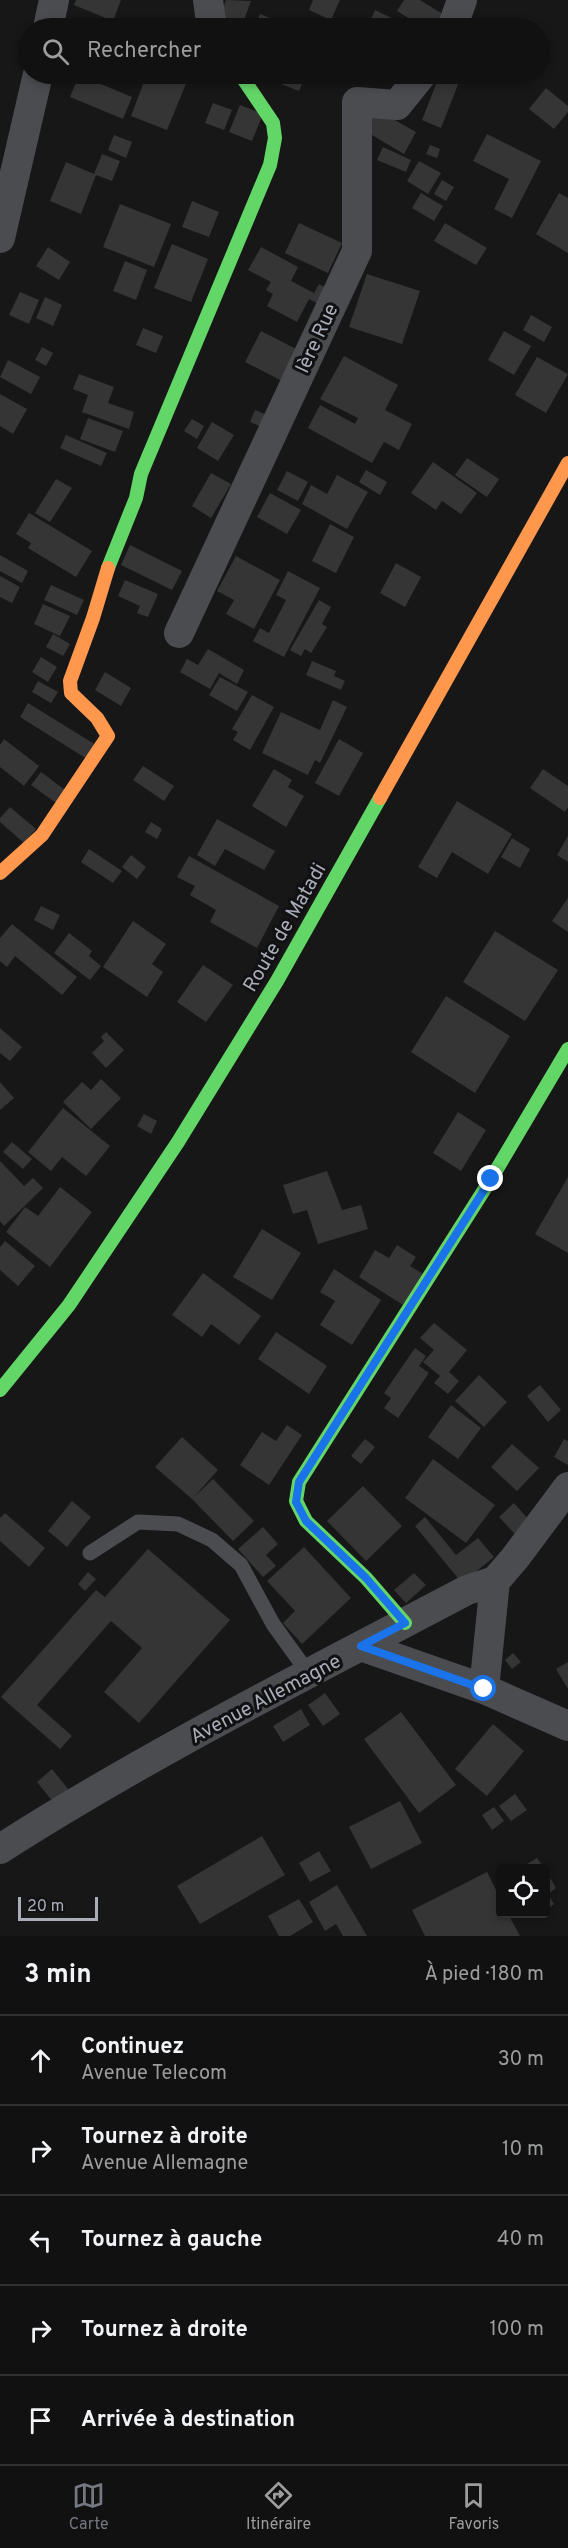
<!DOCTYPE html>
<html lang="fr">
<head>
<meta charset="utf-8">
<style>
	:root { --surface:#111; --page:#1e1f1f; --text:#f1f3f6; --muted:#9c9d9f; --line:#303131; --accent:#757880 }
	body { margin:0; font-family:Overpass,sans-serif; background:var(--page); color:var(--text) }
	.controls { position:absolute; right:18px; bottom:18px; display:grid; overflow:hidden; border-radius:6px; box-shadow:0 3px 9px #0003 }
	.controls button { width:54px; height:54px; display:grid; place-items:center; padding:0; border:0; border-bottom:2px solid var(--line); background:var(--surface); color:var(--text); font:30px sans-serif }
	.scale { position:absolute; left:18px; bottom:15px; width:80px; box-sizing:border-box; padding-left:6px; border:3px solid #a8adb8; border-top:0; font-size:16px; line-height:21px; white-space:nowrap; color:#a8adb8; -webkit-text-stroke:4px #111113; paint-order:stroke }
	.stop { position:absolute; width:18px; height:18px; margin:-14px; border:4px solid #1a73e8; border-radius:50%; background:#fff }
	.stop.end { background:#1a73e8; border-color:#fff; box-shadow:0 2px 6px #0008 }
	.list { margin:0; padding:0; list-style:none }
	h2 { display:flex; justify-content:space-between; align-items:center; height:78px; margin:0; padding:0 24px; font-size:26px }
	h2 small { font-size:20px; font-weight:400; color:var(--muted) }
	.list li { display:grid; grid-template-columns:39px 1fr auto; gap:18px; align-items:center; box-sizing:border-box; height:90px; padding:0 24px; border-top:2px solid var(--line) }
	.list b { display:block; font-size:22px; white-space:nowrap }
	.list p { margin:0; font-size:20px; white-space:nowrap; color:var(--muted) }
	.list em { font-size:20px; font-style:normal; color:var(--muted) }
	.icon { flex:none; width:33px; height:33px; fill:none; stroke:currentColor; stroke-width:2; stroke-linecap:round; stroke-linejoin:round }
	.map { position:relative; flex:none; width:568px; height:1936px; overflow:hidden }
	.search { position:absolute; background:var(--surface); box-shadow:0 3px 9px #0003; left:18px; right:18px; top:18px; height:66px; display:flex; align-items:center; gap:15px; box-sizing:border-box; padding:0 21px; border-radius:33px; color:var(--muted); font-size:22px }
	.sheet { height:528px; background:var(--surface) }
	nav { display:flex; justify-content:space-around; align-items:center; box-sizing:border-box; height:84px; border-top:2px solid var(--line); background:var(--surface); font-size:16px; color:var(--muted) }
	nav a { display:grid; justify-items:center; gap:3px }
	nav .on { color:var(--accent) }
	.map>svg:first-child { display:block }
</style>
</head>
<body>
<div class="map">
<svg width="568" height="1936" viewBox="0 0 568 1936">
	<rect width="100%" height="100%" fill="#171717"/>
	<!-- building -->
	<path fill="#353536" d="M76,0H121L113,21L74,5Z
		M226,0L251,1L242,25L220,16Z
		M313,0H340L331,20L309,10Z
		M404,0H420L446,16L439,28H425L397,11Z
		M375,10L406,25L405,28H377L369,25Z
		M260,14L279,22L276,28H255Z
		M147,74H190L167,130L131,116Z
		M255,74H306L299,91Z
		M440,74L459,82L441,128L422,120Z
		M79,75L132,97L123,119L70,97Z
		M546,88L568,106V112L554,129L529,109Z
		M213,103L232,110L224,130L205,123Z
		M240,105L263,114L252,141L229,132Z
		M372,107L416,132L404,154L360,128Z
		M487,134L541,161L512,218L494,209L509,179L473,161Z
		M114,135L132,142L126,158L108,150Z
		M430,145L440,149L437,158L426,154Z
		M383,147L411,160L406,172L377,160Z
		M102,154L120,161L112,181L96,175L81,214L50,201L66,162L94,174Z
		M419,161L441,173L428,194L407,181Z
		M442,180L454,187L446,201L434,194Z
		M421,193L443,206L434,221L412,208Z
		M559,193L568,198V253L536,234Z
		M192,201L219,212L209,237L182,227Z
		M120,204L171,224L154,267L103,247Z
		M299,223L342,243L328,273L285,253Z
		M445,223L487,248L476,265L434,241Z
		M172,244L208,259L191,302L154,288Z
		M48,247L70,262L59,280L36,266Z
		M261,247L298,267L291,281L314,293L319,284L330,290L322,306L309,299L297,322L267,306L273,294L266,290L271,282L248,270Z
		M125,261L147,270L136,300L113,291Z
		M367,274L420,291L402,344L349,327Z
		M20,292L39,300L29,324L9,315Z
		M45,297L62,305L53,326L36,318Z
		M531,315L552,327L544,342L523,330Z
		M143,328L163,336L156,353L136,345Z
		M261,331L300,351L284,382L245,362Z
		M504,331L531,346L514,375L488,360Z
		M42,347L53,353L46,366L35,360Z
		M344,356L398,385L385,410L412,424L399,450L384,442L372,463L308,428L320,405L355,424L358,418L320,399Z
		M537,357L568,374L546,413L515,395Z
		M8,360L40,377L31,394L0,377Z
		M79,374L114,387L108,403L134,412L129,429L82,412L88,395L73,389Z
		M0,394L27,409L13,434L0,426Z
		M255,410L267,415L262,427L250,422Z
		M88,418L123,431L115,452L80,439Z
		M192,419L204,426L197,439L184,431Z
		M212,422L234,435L218,461L197,448Z
		M66,435L107,453L101,466L60,448Z
		M467,458L499,479L487,497L455,475Z
		M433,462L477,493L461,514L442,501L436,510L411,493Z
		M366,470L387,482L380,495L359,482Z
		M287,471L308,482L298,501L277,490Z
		M211,473L231,484L211,518L192,506Z
		M337,475L368,492L347,529L302,504L311,485L327,494Z
		M56,479L72,488L50,522L35,513Z
		M270,493L301,510L287,534L257,517Z
		M29,513L92,551L76,577L28,548L31,543L16,534Z
		M330,524L354,537L336,573L312,561Z
		M130,545L182,571L172,590L121,565Z
		M0,555L28,571L22,583L0,571Z
		M236,556L280,580L254,629L226,614L234,600L217,591Z
		M396,563L421,577L405,607L380,593Z
		M288,571L320,588L284,657L253,641L260,628L269,633L286,600L276,595Z
		M0,576L20,587L12,603L0,597Z
		M125,580L158,594L148,617L137,613L140,606L118,596Z
		M51,585L84,600L77,615L44,600Z
		M319,600L331,607L322,624L327,627L311,653L305,649L301,656L290,650Z
		M43,604L70,616L60,636L34,624Z
		M53,634L70,644L63,656L46,647Z
		M208,649L244,670L237,684L219,673L210,689L180,672L187,659L198,665Z
		M41,657L57,667L48,682L32,672Z
		M312,661L336,671L334,676L345,681L341,690L306,675Z
		M105,672L131,688L121,706L95,690Z
		M220,677L248,692L237,711L209,695Z
		M38,681L58,692L51,703L32,692Z
		M252,695L274,707L250,750L233,740L238,732L232,729Z
		M333,700L347,707L320,763L315,760L308,775L262,753L281,712L320,730Z
		M28,703L96,745L87,759L20,717Z
		M4,739L39,766L24,786L0,767V745Z
		M339,739L363,753L339,796L315,783Z
		M143,766L174,786L164,801L133,780Z
		M274,769L292,780L288,787L304,796L286,827L252,806Z
		M543,769L568,786V807L565,812L530,788Z
		M41,772L65,790L56,803L31,785Z
		M457,801L512,834L488,874L452,852L437,878L418,867Z
		M10,807L36,829L24,843L0,822V818Z
		M217,819L275,851L264,870L225,849L215,866L197,855Z
		M151,822L162,829L157,839L145,832Z
		M568,836V862L557,855Z
		M512,838L530,849L520,868L501,857Z
		M89,849L122,871L113,883L81,862Z
		M131,855L146,867L137,879L122,867Z
		M189,856L279,906L257,948L210,922L216,910L190,895L195,886L177,877Z
		M568,898V932L552,921Z
		M41,906L60,915L53,930L34,920Z
		M133,921L166,944L152,964L163,972L147,997L103,967Z
		M12,924L77,977L62,995L15,956L7,967L0,961V938Z
		M495,931L558,970L525,1021L463,982Z
		M69,933L92,951L89,956L101,966L90,980L54,953Z
		M203,965L233,985L206,1022L177,1002Z
		M446,996L510,1036L475,1093L411,1052Z
		M0,1028L22,1047L10,1061L0,1053Z
		M106,1032L124,1050L106,1068L92,1053L104,1041L101,1037Z
		M101,1079L121,1098L91,1129L63,1102L82,1082L91,1090Z
		M0,1082L14,1098L0,1110Z
		M63,1108L110,1146L86,1176L62,1157L51,1171L28,1152Z
		M458,1112L486,1130L461,1171L433,1153Z
		M144,1114L157,1121L151,1134L137,1126Z
		M12,1142L32,1159L23,1169L3,1152Z
		M0,1161L24,1186L33,1178L43,1188L4,1226L0,1221Z
		M327,1171L342,1210L361,1205L368,1229L318,1244L307,1210L293,1214L283,1185Z
		M568,1177V1253L535,1234Z
		M60,1187L92,1212L50,1267L6,1232L25,1207L38,1216Z
		M262,1229L301,1253L272,1300L233,1277Z
		M5,1241L35,1266L18,1286L0,1270V1247Z
		M397,1245L416,1257L410,1266L423,1274L403,1305L359,1277L375,1250L389,1258Z
		M334,1269L381,1300L352,1345L320,1325L335,1301L320,1292Z
		M203,1273L261,1316L239,1345L211,1324L202,1337L172,1315Z
		M434,1323L467,1350L449,1372L459,1381L448,1394L434,1383L440,1376L423,1362L434,1350L420,1338Z
		M276,1332L327,1366L309,1394L258,1359Z
		M415,1348L426,1356L419,1366L429,1373L398,1418L384,1408L391,1398L384,1393Z
		M479,1375L507,1402L484,1427L455,1401Z
		M540,1385L561,1410L548,1422L527,1396Z
		M451,1405L481,1428L458,1459L428,1437Z
		M287,1425L302,1435L269,1485L240,1465L262,1432L276,1441Z
		M182,1437L218,1470L194,1497L213,1479L254,1521L233,1541L192,1499L155,1467Z
		M365,1439L375,1447L361,1464L351,1456Z
		M564,1439L568,1441V1465L554,1457Z
		M512,1444L539,1468L517,1491L491,1467Z
		M433,1459L495,1505L466,1543L405,1498Z
		M363,1486L402,1526L366,1561L327,1521Z
		M72,1501L91,1517L67,1547L48,1531Z
		M514,1503L530,1521L515,1534L499,1517Z
		M5,1513L45,1548L29,1567L0,1541V1518Z
		M425,1517L456,1555L478,1538L494,1557L462,1583L415,1526Z
		M263,1527L278,1544L266,1555L276,1566L263,1577L238,1549Z
		M304,1547L351,1598L302,1644L283,1623L295,1611L267,1581Z
		M148,1549L230,1620L139,1723L104,1692L142,1648L111,1621L37,1705L72,1736L60,1749L1,1697L96,1590L105,1597Z
		M88,1572L96,1579L85,1591L78,1584Z
		M414,1573L426,1585L406,1603L394,1590Z
		M513,1653L521,1662L512,1669L505,1660Z
		M568,1662V1689L556,1669Z
		M325,1693L340,1714L323,1726L308,1705Z
		M301,1709L310,1725L283,1742L273,1726Z
		M401,1712L456,1785L419,1813L364,1739Z
		M493,1724L524,1751L487,1796L455,1769Z
		M52,1769L69,1790L54,1803L37,1782Z
		M515,1794L527,1810L511,1821L499,1806Z
		M400,1801L422,1843L371,1869L349,1827Z
		M494,1807L504,1821L492,1830L482,1815Z
		M262,1836L285,1875L200,1924L177,1886Z
		M319,1851L331,1871L310,1882L299,1863Z
		M537,1858L544,1868H520Z
		M546,1871L556,1888L548,1894L554,1904L546,1910Z
		M487,1872L500,1898V1914H508L520,1936H425L412,1910Z
		M337,1885L367,1936H343L336,1924L325,1931L309,1902Z
		M299,1899L313,1922L290,1936H279L268,1916Z"/>
	<g fill="none" stroke-linecap="round" stroke-linejoin="round">
		<!-- lane -->
		<path stroke="#4b4c50" stroke-width="15" d="M90,1553L138,1522L178,1524L212,1540L241,1565L273,1624L309,1674"/>
		<!-- street -->
		<path stroke="#4b4c50" stroke-width="30" d="M208,0L211,22L215,28
			M48,28L54,0
			M452,28L462,0
			M0,238L38,74
			M179,633L357,251V102L397,105L422,74
			M361,1646L484,1689L568,1726
			M484,1689L495,1581
			M0,1849C150,1753 310,1673 467,1590L495,1581L515,1558L568,1487"/>
		<!-- fast -->
		<path stroke="#63d668" stroke-width="14" d="M108,568L136,498L141,474L270,165L275,138L273,123L240,74
			M0,1390L69,1305L178,1142L277,981L380,798
			M405,1623L366,1578L306,1521L296,1501L299,1482L491,1179L568,1049"/>
		<!-- slow -->
		<path stroke="#ff974d" stroke-width="14" d="M380,798L568,463
			M0,873L42,835L108,736L97,718L71,693L70,681L93,618L108,568"/>
	</g>
	<g fill="none" stroke-linecap="round" stroke-linejoin="round">
		<!-- route -->
		<path stroke="#1a73e8" stroke-width="8" d="M484,1689L361,1646L405,1623L366,1578L306,1521L296,1502L299,1482L491,1179"/>
	</g>
	<g text-anchor="middle" stroke-width="6" stroke-linejoin="round" paint-order="stroke">
		<!-- street labels -->
		<g font-size="20" fill="#a8adb8" stroke="#111113">
			<text transform="translate(316 338) rotate(-65)" y="7">Ière Rue</text>
			<text transform="translate(284 927) rotate(-60)" y="7">Route de Matadi</text>
			<text transform="translate(265 1698) rotate(-28)" y="7">Avenue Allemagne</text>
		</g>
	</g>
</svg>
<div class="controls">
<button><svg class="icon" aria-label="locate" viewBox="0 0 24 24"><circle cx="12" cy="12" r="6"/><path d="M12 2v4M12 18v4M2 12h4M18 12h4"/></svg></button>
</div>
<div class="scale">20 m</div>
<div class="stop" style="left:484px;top:1689px"></div>
<div class="stop end" style="left:491px;top:1179px"></div>
<div class="search"><svg class="icon" aria-label="search" viewBox="0 0 24 24"><circle cx="10" cy="10" r="6"/><path d="M15 15l6 6"/></svg>Rechercher</div>
</div>
<section class="sheet">
<h2>3 min<small>À pied · 180 m</small></h2>
<ul class="list">
<li><svg class="icon" aria-label="ahead" viewBox="0 0 24 24"><path d="M12 20V5M6 11l6-6 6 6"/></svg><div><b>Continuez</b><p>Avenue Telecom</p></div><em>30 m</em></li>
<li><svg class="icon" aria-label="right" viewBox="0 0 24 24"><path d="M7 20v-9h11M14 6l5 5-5 5"/></svg><div><b>Tournez à droite</b><p>Avenue Allemagne</p></div><em>10 m</em></li>
<li><svg class="icon" aria-label="left" viewBox="0 0 24 24"><path d="M17 20v-9H6M10 6l-5 5 5 5"/></svg><div><b>Tournez à gauche</b></div><em>40 m</em></li>
<li><svg class="icon" aria-label="right" viewBox="0 0 24 24"><path d="M7 20v-9h11M14 6l5 5-5 5"/></svg><div><b>Tournez à droite</b></div><em>100 m</em></li>
<li><svg class="icon" aria-label="arrive" viewBox="0 0 24 24"><path d="M6 21V4h12l-3 4 3 4H6"/></svg><div><b>Arrivée à destination</b></div></li>
</ul>
</section>
<nav>
<a class="on"><svg class="icon" aria-label="map" viewBox="0 0 24 24"><path d="M3 6l6-2 6 2 6-2v14l-6 2-6-2-6 2zM9 4v14M15 6v14"/></svg>Carte</a>
<a><svg class="icon" aria-label="directions" viewBox="0 0 24 24"><path d="M12 3l9 9-9 9-9-9zM9 14v-3h6M13 9l2 2-2 2"/></svg>Itinéraire</a>
<a><svg class="icon" aria-label="saved" viewBox="0 0 24 24"><path d="M7 4h10v16l-5-4-5 4z"/></svg>Favoris</a>
</nav>
</body>
</html>
